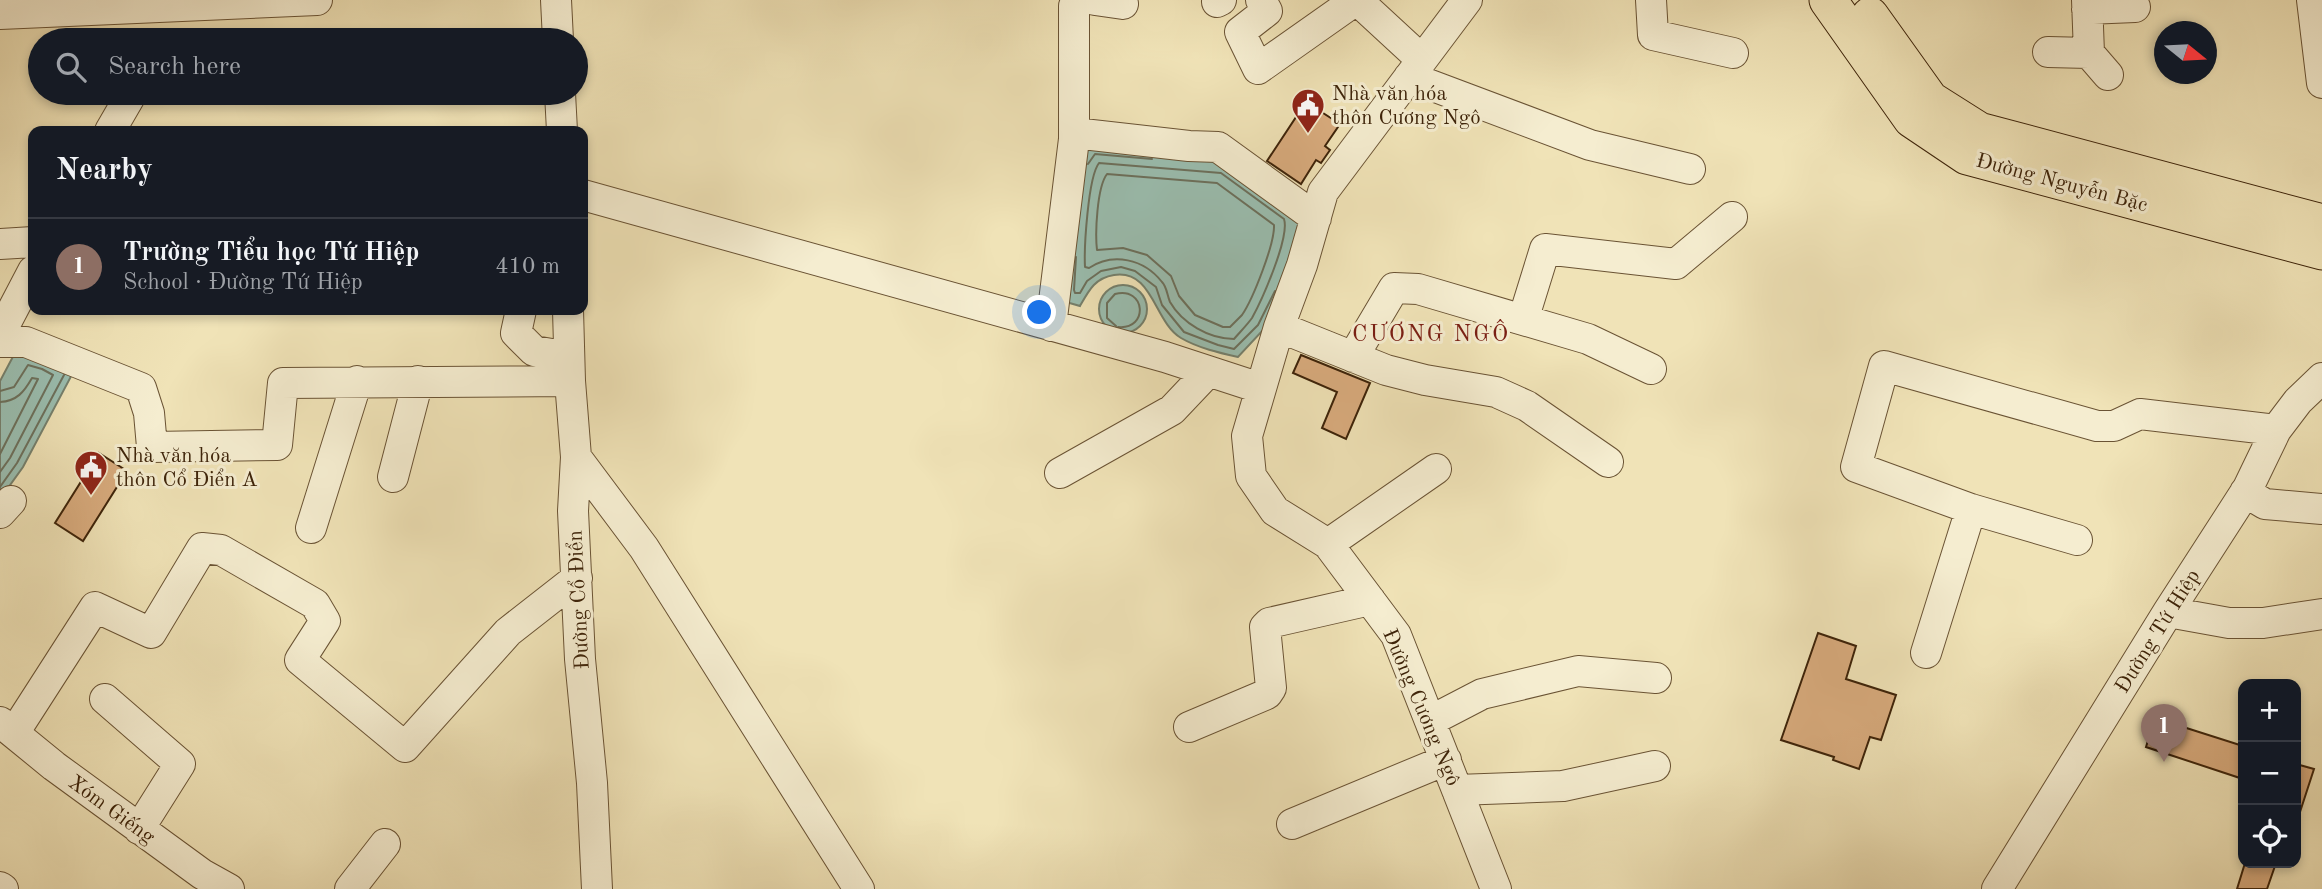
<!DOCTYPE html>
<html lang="en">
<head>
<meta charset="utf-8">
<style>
	:root { --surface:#171b24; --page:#242831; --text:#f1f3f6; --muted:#9ea1a6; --line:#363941; --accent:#c59692 }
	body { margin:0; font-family:"Old Standard TT",serif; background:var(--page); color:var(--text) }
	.controls { position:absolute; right:21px; bottom:21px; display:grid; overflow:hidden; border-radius:14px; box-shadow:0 4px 10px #0003 }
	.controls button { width:63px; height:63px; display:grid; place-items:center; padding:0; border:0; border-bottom:2px solid var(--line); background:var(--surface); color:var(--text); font:35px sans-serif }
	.compass { position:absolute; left:2154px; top:21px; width:63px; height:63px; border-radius:50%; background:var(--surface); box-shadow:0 4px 10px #0003; rotate:108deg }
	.you { position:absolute; left:1040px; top:313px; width:24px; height:24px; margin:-18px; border:5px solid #fff; border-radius:50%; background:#1a73e8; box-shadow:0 0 0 10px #1a73e833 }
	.badge { display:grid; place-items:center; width:46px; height:46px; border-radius:50%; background:var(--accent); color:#fff; font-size:23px; font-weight:700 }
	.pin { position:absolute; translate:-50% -58px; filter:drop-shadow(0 2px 4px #0008) }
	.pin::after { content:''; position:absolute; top:37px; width:24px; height:21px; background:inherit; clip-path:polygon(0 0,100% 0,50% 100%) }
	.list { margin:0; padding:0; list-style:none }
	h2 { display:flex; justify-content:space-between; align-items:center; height:91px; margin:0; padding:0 28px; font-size:30px }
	h2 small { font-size:23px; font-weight:400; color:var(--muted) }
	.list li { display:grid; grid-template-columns:46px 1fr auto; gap:21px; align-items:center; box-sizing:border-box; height:98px; padding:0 28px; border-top:2px solid var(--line) }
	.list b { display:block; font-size:26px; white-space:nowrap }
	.list p { margin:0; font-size:23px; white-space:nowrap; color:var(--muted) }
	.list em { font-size:23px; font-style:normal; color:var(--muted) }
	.icon { flex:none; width:38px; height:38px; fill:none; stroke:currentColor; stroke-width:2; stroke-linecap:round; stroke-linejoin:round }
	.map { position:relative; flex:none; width:2322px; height:889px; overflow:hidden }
	.search { position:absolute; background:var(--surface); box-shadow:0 4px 10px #0003; left:28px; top:28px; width:560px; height:77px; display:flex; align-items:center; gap:18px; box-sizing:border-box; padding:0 24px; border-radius:38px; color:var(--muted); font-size:26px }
	.panel { position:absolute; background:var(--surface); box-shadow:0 4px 10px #0003; left:28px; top:126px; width:560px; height:189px; border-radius:14px }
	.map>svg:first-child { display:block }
</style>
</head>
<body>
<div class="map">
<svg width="2322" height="889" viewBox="0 0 2322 889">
	<rect width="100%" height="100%" fill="#f0e3b7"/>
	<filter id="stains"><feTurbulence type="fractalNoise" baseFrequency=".00286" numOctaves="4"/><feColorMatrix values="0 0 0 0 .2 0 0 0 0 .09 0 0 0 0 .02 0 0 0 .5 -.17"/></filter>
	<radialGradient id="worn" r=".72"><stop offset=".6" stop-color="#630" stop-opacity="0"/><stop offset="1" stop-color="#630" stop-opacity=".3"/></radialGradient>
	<!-- water -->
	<path fill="#9abeb0" stroke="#75806d" stroke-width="2" d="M1089,147L1227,157L1302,221L1264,329L1238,357C1220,353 1198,348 1181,338C1154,322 1153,269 1114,275C1095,278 1089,290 1080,306L1066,302L1081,162Z
		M1099 309a24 24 0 1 1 48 0a24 24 0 1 1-48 0Z
		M16,351L76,367L23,467L0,499V381Z"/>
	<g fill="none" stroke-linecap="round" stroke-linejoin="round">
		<!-- shore -->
		<path stroke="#6c705c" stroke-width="2" d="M1099,163L1221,173L1284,219C1290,237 1262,300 1252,318C1247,325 1240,332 1234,339C1209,339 1182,323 1170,302C1167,295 1167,287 1162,282C1144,259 1113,252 1089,268L1085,267C1084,248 1088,177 1099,163Z
			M1088,164L1095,154L1152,159
			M1107,174L1217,183L1274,225C1275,243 1253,299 1242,315C1238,319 1234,323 1230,327H1223L1195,315L1179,296L1171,276L1147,255L1123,248L1097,250C1095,233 1097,187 1107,174Z
			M1076,257L1074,290L1075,293H1080L1087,281L1101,271L1121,267L1135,271L1156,287L1162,305L1184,332L1218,345L1234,349L1258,325L1275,291
			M1116,326L1107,318V303L1115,294C1146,286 1149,330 1118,327
			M0,391L14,387L28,365L42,369L53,375L10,458L0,472
			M0,402C17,401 24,392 32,378L38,379L0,454
			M0,487L17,463L64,375"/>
	</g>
	<!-- building -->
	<path fill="#d8ab7d" stroke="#3d2309" stroke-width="2" d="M1306,102L1340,124L1325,146L1330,150L1321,163L1316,160L1301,184L1267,161Z
		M1301,355L1370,383L1346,439L1322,428L1337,392L1293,373Z
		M99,453L127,471L83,541L55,523Z
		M1818,633L1856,646L1846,679L1896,695L1881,740L1870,737L1859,769L1833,760L1834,757L1781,740Z
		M2155,718L2243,746V779L2146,747Z
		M2296,764L2314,769L2299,815L2296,814Z
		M2245,863H2276L2267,889H2237Z"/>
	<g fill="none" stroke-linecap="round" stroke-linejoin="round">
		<defs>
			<path id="minor" d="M556,0L558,40
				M1095,0L1123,4
				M1261,0L1267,11L1240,32L1258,69L1356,0
				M1357,0L1422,60
				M1467,0L1323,192L1302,265L1279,327L1247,436L1251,476L1275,511L1328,544L1396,635L1496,889
				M1651,0L1653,35L1733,53
				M2087,0L2089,53L2108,75
				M2312,0L2322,83
				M1217,2L1221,0
				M2087,9L2135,7
				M0,14L317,0
				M2048,52L2089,53
				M1409,77L1590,145L1690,169
				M560,93L562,131
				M110,131L132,93
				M1074,133L1189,146L1218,147L1316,218
				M583,195L1165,357L1260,388
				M0,244L33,242
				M521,310L516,333L534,351L569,357
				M568,310L570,381L576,457L573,511L580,659L592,783L597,889
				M1523,320L1545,249L1676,264L1732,217
				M1051,326L1074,139V6L1080,0
				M1279,327L1386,370L1425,380L1496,392L1527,406L1608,462
				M0,334L33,271
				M0,342H26L141,388L149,413L152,447L277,445L283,383L570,381
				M1353,357L1394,288L1418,289L1588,339L1651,369
				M576,457L644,548L859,889
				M1060,473L1172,410L1208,372
				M393,477L418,381
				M2245,492L2265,504L2322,509
				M0,513L11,501
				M311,528L357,381
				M2077,540L1971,509L1856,467L1884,366L2097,426H2114L2140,414L2276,430
				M1328,544L1436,469
				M2168,612L2229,623H2263L2322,614
				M1926,653L1971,509
				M105,699L180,764L139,829
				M1430,721L1482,694L1578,671L1656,678
				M0,722L54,766L202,874L229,889
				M1189,727L1267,694L1271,688L1265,627L1269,623L1370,600
				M14,733L95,607L151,633L202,548L221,550L315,604L325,621L300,660L405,747L508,632L577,578
				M1457,790L1563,786L1655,766
				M1292,824L1446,760
				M0,887L3,889
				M350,889L385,844
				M1997,889L2168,612L2248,488L2276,430L2298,401L2322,378"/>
			<path id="major" d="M1828,0L1912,119L1967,156L2322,251
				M1870,16L1930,100L1979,131L2322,223"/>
		</defs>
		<!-- minor casing -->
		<use href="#minor" stroke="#6a5334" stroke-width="32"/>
		<!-- major casing -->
		<use href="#major" stroke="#3d2309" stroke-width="39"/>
		<!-- minor -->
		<use href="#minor" stroke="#f5edd0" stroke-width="30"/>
		<!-- major -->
		<use href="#major" stroke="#f0e3b7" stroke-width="37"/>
	</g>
	<!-- icons -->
	<defs>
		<symbol id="civic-pin" viewBox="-11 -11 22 30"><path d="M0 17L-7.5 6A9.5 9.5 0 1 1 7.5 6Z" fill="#8f2418" stroke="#f5edd0"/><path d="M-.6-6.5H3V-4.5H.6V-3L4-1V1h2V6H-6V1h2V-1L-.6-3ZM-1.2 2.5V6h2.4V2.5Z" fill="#fff"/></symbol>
	</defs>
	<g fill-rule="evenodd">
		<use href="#civic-pin" x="1289" y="86" width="38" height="52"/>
		<use href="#civic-pin" x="72" y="448" width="38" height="52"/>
	</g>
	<g text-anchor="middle" stroke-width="6" stroke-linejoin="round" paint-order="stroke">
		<!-- poi labels -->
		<g font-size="21" fill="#3d2309" stroke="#f5edd0" text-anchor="start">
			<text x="1332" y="100">Nhà văn hóa<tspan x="1332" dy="24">thôn Cương Ngô</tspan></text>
			<text x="116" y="462">Nhà văn hóa<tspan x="116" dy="24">thôn Cổ Điển A</tspan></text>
		</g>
		<!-- street labels -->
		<g font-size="21" fill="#3d2309" stroke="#f5edd0">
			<text transform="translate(2062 182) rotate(15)" y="7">Đường Nguyễn Bặc</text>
			<text transform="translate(578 600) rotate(-93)" y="7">Đường Cổ Điển</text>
			<text transform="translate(2157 631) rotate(-58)" y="7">Đường Tứ Hiệp</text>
			<text transform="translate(1422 707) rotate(67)" y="7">Đường Cương Ngô</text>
			<text transform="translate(112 809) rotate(36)" y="7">Xóm Giếng</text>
		</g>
		<!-- neighbourhood labels -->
		<g font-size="23" letter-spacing="2" fill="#7a1f14" stroke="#f5edd0">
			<text x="1431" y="341">CƯƠNG NGÔ</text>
		</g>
	</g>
	<rect width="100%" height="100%" filter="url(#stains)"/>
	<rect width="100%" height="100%" fill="url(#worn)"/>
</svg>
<div class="controls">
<button>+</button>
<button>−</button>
<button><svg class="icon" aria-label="locate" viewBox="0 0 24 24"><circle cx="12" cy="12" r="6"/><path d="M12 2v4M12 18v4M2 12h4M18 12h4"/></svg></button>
</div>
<svg class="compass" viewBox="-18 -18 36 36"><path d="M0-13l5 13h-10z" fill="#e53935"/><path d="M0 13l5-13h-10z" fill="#9ea1a6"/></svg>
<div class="you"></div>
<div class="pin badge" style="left:2164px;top:762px;background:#8d6e63">1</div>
<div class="search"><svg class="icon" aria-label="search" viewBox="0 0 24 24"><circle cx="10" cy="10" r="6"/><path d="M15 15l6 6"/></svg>Search here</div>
<section class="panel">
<h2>Nearby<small></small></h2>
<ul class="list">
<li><span class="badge" style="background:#8d6e63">1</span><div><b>Trường Tiểu học Tứ Hiệp</b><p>School · Đường Tứ Hiệp</p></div><em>410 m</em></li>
</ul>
</section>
</div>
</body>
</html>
